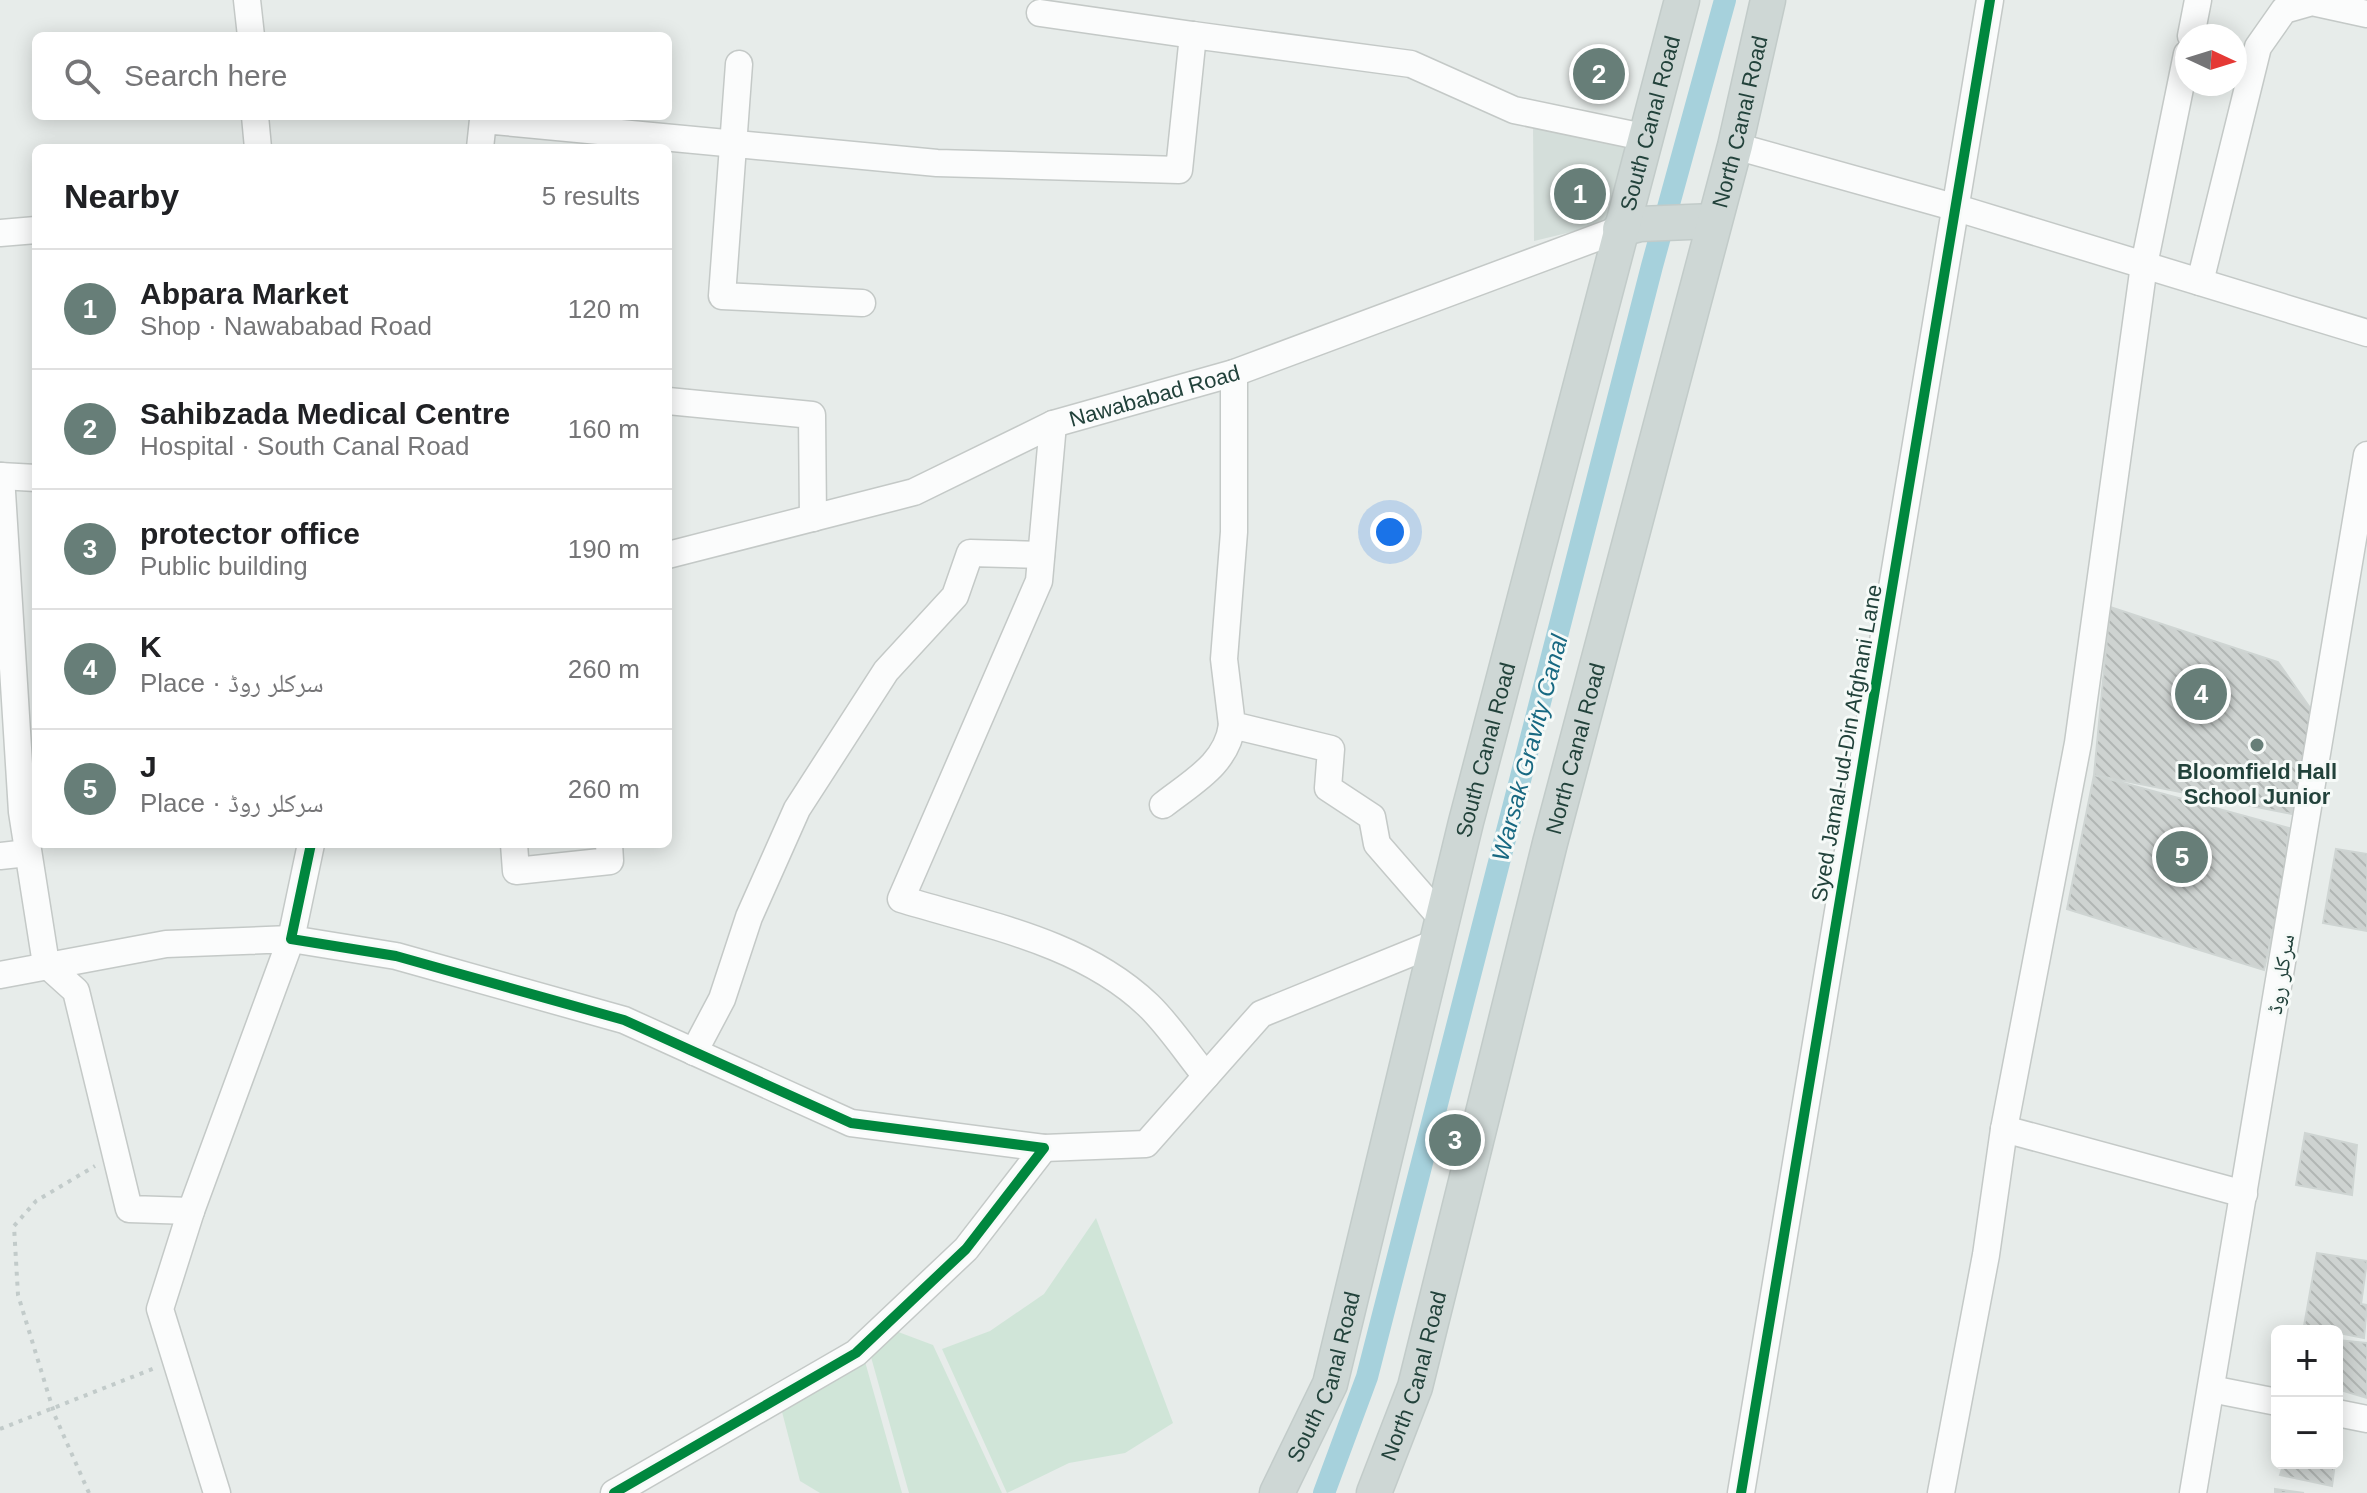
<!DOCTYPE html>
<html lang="en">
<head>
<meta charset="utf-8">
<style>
	:root { --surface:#fff; --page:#f6f6f6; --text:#202124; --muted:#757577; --line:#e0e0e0; --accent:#677e78 }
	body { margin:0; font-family:Helvetica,"Noto Naskh Arabic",sans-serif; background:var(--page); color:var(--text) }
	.controls { position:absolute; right:24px; bottom:24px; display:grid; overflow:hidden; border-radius:12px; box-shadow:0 4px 20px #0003 }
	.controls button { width:72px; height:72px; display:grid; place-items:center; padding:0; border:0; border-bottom:2px solid var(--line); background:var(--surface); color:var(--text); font:40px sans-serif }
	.compass { position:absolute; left:2175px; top:24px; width:72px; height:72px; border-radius:50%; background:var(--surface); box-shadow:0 4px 20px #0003; rotate:94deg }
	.you { position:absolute; left:1390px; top:532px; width:28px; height:28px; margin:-20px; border:6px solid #fff; border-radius:50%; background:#1a73e8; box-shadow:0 0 0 12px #1a73e833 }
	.badge { display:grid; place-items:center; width:52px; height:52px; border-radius:50%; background:var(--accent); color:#fff; font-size:26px; font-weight:700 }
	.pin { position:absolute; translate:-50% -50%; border:4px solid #fff; box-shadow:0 2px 8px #0006 }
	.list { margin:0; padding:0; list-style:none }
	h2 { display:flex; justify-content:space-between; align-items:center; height:104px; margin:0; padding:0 32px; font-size:34px }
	h2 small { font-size:26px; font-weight:400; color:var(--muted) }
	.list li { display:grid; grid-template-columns:52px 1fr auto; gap:24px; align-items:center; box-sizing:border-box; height:120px; padding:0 32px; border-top:2px solid var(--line) }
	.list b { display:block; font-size:30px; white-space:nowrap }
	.list p { margin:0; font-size:26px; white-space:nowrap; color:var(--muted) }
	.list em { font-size:26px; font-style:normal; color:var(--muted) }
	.icon { flex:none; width:44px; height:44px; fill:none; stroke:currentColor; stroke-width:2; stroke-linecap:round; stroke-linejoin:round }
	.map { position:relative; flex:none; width:2367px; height:1493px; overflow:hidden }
	.search { position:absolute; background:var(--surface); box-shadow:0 4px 20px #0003; left:32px; top:32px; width:640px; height:88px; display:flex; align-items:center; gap:20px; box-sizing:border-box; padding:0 28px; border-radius:12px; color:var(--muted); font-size:30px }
	.panel { position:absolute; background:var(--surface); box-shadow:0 4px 20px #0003; left:32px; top:144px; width:640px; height:704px; border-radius:12px }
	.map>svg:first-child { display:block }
</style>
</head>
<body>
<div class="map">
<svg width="2367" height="1493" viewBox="0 0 2367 1493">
	<defs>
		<pattern id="building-back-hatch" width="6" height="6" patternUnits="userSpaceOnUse" patternTransform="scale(2)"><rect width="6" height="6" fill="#ced3d1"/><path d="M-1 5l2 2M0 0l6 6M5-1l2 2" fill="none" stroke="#b1b6b4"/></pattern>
	</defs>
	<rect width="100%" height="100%" fill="#e7ecea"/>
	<!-- built -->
	<path fill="#d4deda" d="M1533,126L1642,142L1617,221L1534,241Z"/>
	<!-- green -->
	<path fill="#d0e5d8" d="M1096,1218L1173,1423L1125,1453L1069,1463L1007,1493L942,1349L990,1331L1044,1294Z
		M893,1330L933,1345L1002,1493H909L871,1357Z
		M864,1358L902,1493H820L800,1481L781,1408Z"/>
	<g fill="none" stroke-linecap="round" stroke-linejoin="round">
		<!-- canal -->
		<path stroke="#a6d1dc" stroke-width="22" d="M1324,1493L1367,1377L1652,266L1725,0"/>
	</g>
	<!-- building -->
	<path fill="url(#building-back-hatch)" stroke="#cfd5d3" stroke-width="2" d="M2110,607L2278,662L2322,725L2292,814L2094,775Z
		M2094,775L2289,828L2283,886L2264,970L2067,909Z
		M2336,849L2367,854V931L2323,923Z
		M2305,1133L2357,1145L2352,1195L2296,1185Z
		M2317,1253L2367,1261L2361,1304L2367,1305L2364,1338L2304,1326Z
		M2337,1340L2367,1343V1398L2337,1389Z
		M2284,1463H2335L2332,1486L2280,1475Z
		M2275,1489L2304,1493H2275Z"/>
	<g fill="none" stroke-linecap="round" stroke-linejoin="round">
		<defs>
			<g id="minor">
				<path d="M247,0L251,36"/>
				<path d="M1040,13L1193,35"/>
				<path d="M2191,36L2198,0"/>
				<path d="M739,64L722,296L862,303"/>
				<path d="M255,116L258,148"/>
				<path d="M1735,146L1957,208L2367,333"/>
				<path d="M480,148L483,120L937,163L1179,170L1193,35L1411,64L1514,110L1648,138"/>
				<path d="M0,233L36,230"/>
				<path d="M2200,282L2258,47L2284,10L2312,2L2367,14"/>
				<path d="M1234,373V532L1224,659L1232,725L1331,749L1328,788L1372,817L1377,844L1443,920"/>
				<path d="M668,401L812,415L813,518"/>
				<path d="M1053,424L1039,581L901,899C986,925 1082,942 1148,1005C1169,1025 1187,1053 1206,1076"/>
				<path d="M0,476L36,478"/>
				<path d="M1,476L22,812L46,964L76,991L129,1209L191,1211"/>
				<path id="s1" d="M668,555L914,492L1053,424L1234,373L1620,229"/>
				<path d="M1163,805C1192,782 1227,764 1232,725"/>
				<path d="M311,844L291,939L396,956L624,1020L851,1123L1044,1148L966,1249L856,1353L614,1493"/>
				<path d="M514,844L516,871L610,861L609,844"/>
				<path d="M0,856L28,853"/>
				<path d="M0,975L166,944L291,939L191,1211L160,1309L217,1493"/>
				<path d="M694,1052L722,999L749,917L797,809L886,671L955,596L970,553L1041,555"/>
				<path d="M2004,1129L2244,1194"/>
				<path d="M1044,1148L1146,1144L1261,1014L1438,942"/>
				<path d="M2211,1389L2277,1402"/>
				<path d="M2337,1413L2367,1419"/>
				<path d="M1741,1493L1990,0"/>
				<path d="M1941,1493L1986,1255L2004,1129L2078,743L2144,265L2187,54"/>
				<path d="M2193,1493L2367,455"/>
			</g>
			<g id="major">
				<path d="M1620,229L1640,224L1714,221"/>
				<path id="s2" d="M1277,1493L1330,1384L1466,822L1682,0"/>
				<path id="s3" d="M1374,1493L1415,1387L1550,843L1735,146L1768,0"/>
			</g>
		</defs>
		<!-- minor casing -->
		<use href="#minor" stroke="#c4c9c7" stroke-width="29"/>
		<!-- major casing -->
		<use href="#major" stroke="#c2cbc9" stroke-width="37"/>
		<!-- path -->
		<path stroke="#c2cbca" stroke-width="4" stroke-dasharray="4 6" stroke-linecap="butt" d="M0,1429L155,1368
			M89,1493L55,1416L18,1295L14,1226L36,1201L95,1166"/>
		<!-- minor -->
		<use href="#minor" stroke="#fbfcfc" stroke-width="26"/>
		<!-- major -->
		<use href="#major" stroke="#ced7d5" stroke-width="34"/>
		<defs>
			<path id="cycleway" d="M311,844L291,939L396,956L624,1020L851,1123L1044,1148L966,1249L856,1353L614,1493
				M1741,1493L1990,0"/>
		</defs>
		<!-- cycleway casing -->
		<use href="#cycleway" stroke="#f6faf8" stroke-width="15"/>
		<!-- cycleway -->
		<use href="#cycleway" stroke="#00873e" stroke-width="10"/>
	</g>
	<!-- markers -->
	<circle fill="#677e78" stroke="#f6faf8" stroke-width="3" cx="2257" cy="745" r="8"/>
	<g text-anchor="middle" stroke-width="6" stroke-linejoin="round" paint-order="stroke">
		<!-- street labels -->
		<g font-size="22" fill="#22423b" stroke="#f6faf8">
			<text dy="8" stroke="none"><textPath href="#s3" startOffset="1420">North Canal Road</textPath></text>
			<text dy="8" stroke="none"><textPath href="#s2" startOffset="1422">South Canal Road</textPath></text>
			<text dy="8" stroke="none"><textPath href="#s1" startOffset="514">Nawababad Road</textPath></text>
			<text transform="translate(1846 743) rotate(-80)" y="8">Syed Jamal-ud-Din Afghani Lane</text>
			<text dy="8" stroke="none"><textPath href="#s3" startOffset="772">North Canal Road</textPath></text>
			<text dy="8" stroke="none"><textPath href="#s2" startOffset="774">South Canal Road</textPath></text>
			<text transform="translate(2280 974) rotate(-81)" y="8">سرکلر روڈ</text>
			<text dy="8" stroke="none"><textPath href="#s3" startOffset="124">North Canal Road</textPath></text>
			<text dy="8" stroke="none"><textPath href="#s2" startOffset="126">South Canal Road</textPath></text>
		</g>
		<!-- poi labels -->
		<g font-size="22" font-weight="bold" fill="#22423b" stroke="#f6faf8">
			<text x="2257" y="779">Bloomfield Hall<tspan x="2257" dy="25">School Junior</tspan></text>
		</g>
		<!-- water labels -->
		<g font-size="24" font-style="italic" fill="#186982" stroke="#f6faf8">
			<text transform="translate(1530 748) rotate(-75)" y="8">Warsak Gravity Canal</text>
		</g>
	</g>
</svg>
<div class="controls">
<button>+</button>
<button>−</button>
</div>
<svg class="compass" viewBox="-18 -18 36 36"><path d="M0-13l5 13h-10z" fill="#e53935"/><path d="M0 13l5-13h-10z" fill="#757577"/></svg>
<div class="you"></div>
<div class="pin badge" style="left:1580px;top:194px">1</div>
<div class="pin badge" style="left:1599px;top:74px">2</div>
<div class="pin badge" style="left:1455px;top:1140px">3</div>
<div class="pin badge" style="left:2201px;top:694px">4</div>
<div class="pin badge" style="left:2182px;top:857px">5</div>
<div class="search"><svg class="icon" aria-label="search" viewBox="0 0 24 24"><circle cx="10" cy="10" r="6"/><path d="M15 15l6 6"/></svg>Search here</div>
<section class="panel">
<h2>Nearby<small>5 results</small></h2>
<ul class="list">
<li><span class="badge">1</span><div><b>Abpara Market</b><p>Shop · Nawababad Road</p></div><em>120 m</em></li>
<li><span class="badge">2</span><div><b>Sahibzada Medical Centre</b><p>Hospital · South Canal Road</p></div><em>160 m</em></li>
<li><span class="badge">3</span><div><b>protector office</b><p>Public building</p></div><em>190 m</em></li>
<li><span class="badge">4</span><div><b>K</b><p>Place · سرکلر روڈ</p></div><em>260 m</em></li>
<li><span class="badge">5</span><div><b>J</b><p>Place · سرکلر روڈ</p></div><em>260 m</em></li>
</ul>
</section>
</div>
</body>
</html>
